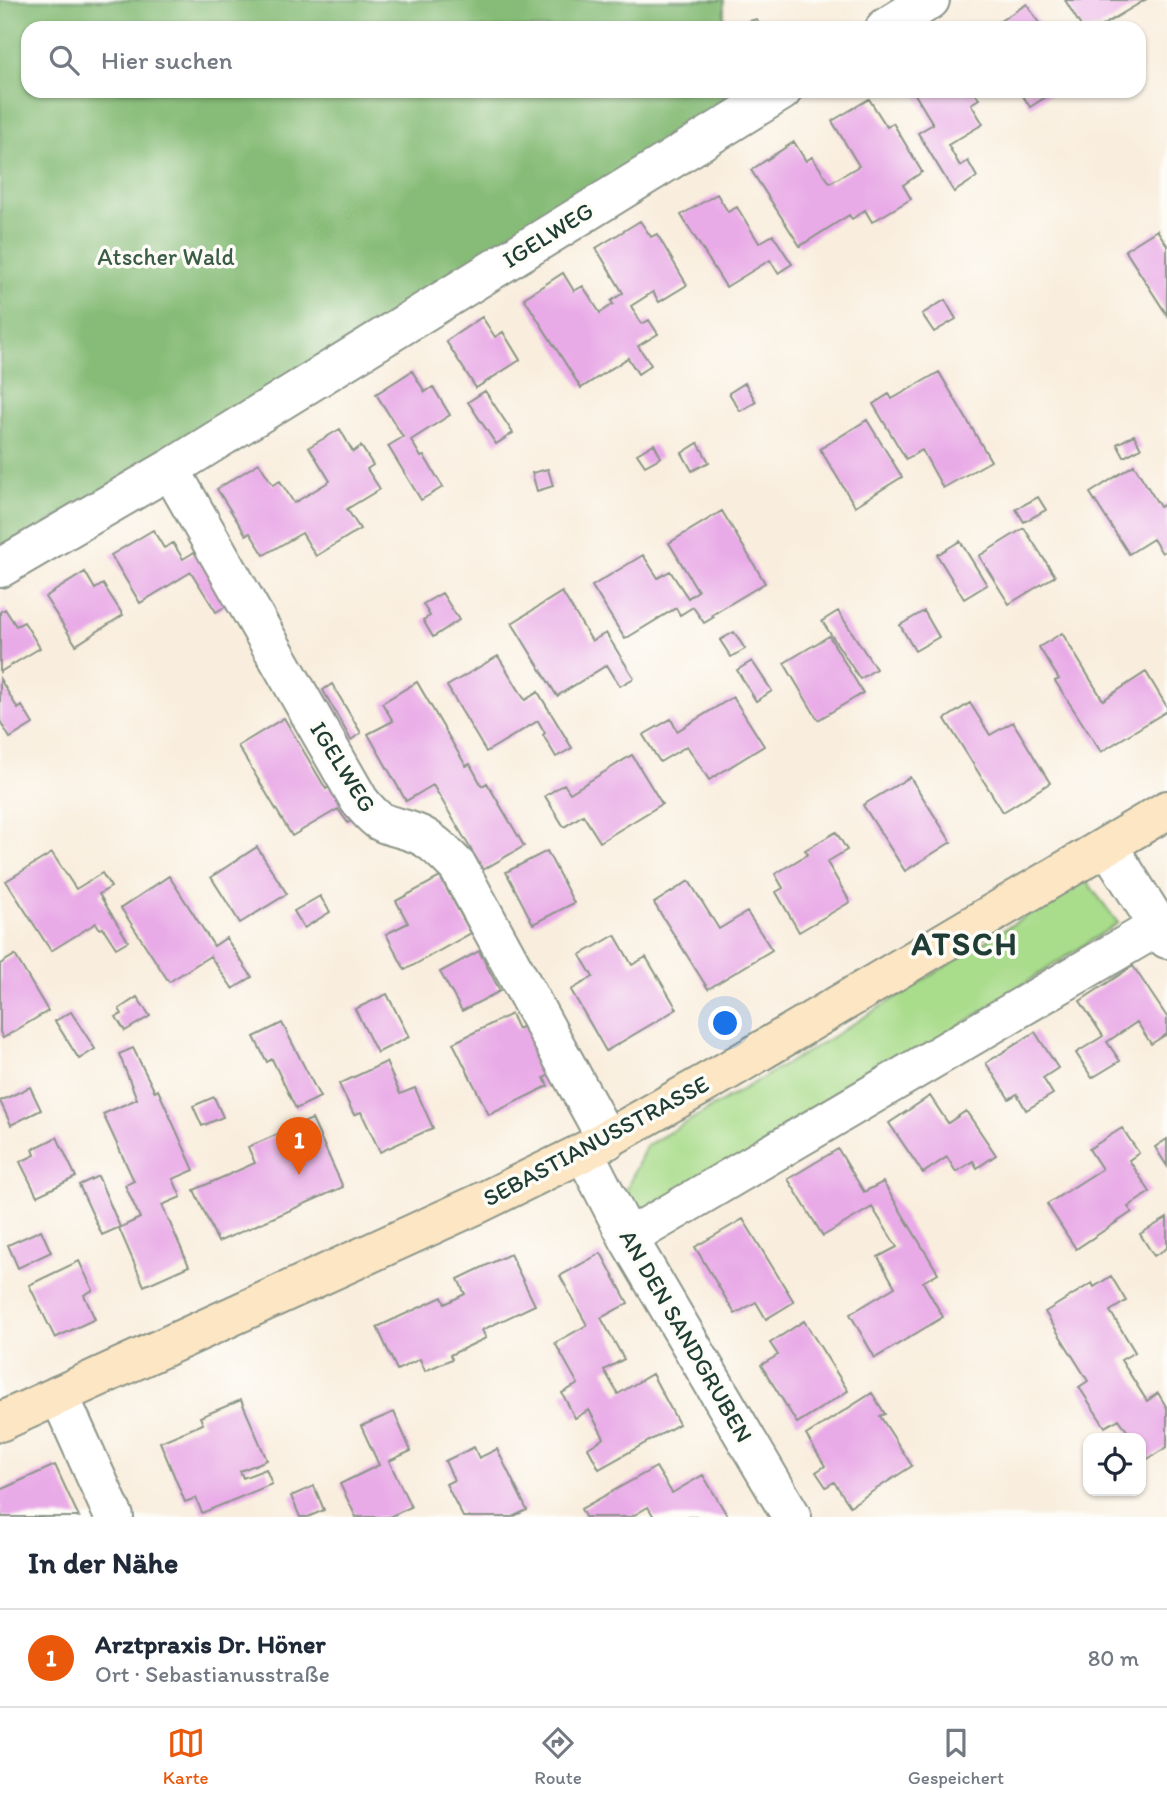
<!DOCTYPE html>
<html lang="de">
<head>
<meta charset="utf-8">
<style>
	:root { --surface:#fff; --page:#f2f2f3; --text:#1f2937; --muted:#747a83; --line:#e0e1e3; --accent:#ea580c }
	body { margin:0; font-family:Itim,sans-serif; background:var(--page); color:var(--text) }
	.controls { position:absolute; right:21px; bottom:21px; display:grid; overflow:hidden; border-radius:14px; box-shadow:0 2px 5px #0004 }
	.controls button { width:63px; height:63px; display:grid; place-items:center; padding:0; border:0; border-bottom:2px solid var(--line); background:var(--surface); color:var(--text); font:35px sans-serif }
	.you { position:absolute; left:726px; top:1024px; width:24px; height:24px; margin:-18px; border:5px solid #fff; border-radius:50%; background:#1a73e8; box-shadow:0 0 0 10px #1a73e833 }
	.badge { display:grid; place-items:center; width:46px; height:46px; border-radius:50%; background:var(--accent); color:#fff; font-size:23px; font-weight:700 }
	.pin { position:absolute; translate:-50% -58px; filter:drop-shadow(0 2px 4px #0008) }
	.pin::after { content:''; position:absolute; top:37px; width:24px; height:21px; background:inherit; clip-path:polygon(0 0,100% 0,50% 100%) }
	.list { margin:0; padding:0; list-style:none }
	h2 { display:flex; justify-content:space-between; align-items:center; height:91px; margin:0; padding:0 28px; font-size:30px }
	h2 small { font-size:23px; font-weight:400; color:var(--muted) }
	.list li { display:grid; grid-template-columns:46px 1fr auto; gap:21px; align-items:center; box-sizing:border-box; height:98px; padding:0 28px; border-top:2px solid var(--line) }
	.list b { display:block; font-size:26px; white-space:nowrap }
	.list p { margin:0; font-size:23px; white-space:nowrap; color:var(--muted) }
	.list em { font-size:23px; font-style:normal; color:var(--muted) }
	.icon { flex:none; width:38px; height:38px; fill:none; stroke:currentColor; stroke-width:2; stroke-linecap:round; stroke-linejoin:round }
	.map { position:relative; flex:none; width:1167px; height:1517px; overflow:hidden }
	.search { position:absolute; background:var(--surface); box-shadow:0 2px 5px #0004; left:21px; right:21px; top:21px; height:77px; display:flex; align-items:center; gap:18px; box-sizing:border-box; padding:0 24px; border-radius:21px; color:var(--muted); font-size:26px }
	.sheet { height:189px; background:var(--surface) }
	nav { display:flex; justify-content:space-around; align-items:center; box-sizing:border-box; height:98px; border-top:2px solid var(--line); background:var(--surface); font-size:19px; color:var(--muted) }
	nav a { display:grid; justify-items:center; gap:4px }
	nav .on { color:var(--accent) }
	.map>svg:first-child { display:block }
</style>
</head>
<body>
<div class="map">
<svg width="1167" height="1517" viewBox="0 0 1167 1517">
	<rect width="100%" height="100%" fill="#fdfcf7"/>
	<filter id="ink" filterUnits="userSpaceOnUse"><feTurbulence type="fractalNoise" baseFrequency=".0143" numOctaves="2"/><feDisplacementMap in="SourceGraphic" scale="14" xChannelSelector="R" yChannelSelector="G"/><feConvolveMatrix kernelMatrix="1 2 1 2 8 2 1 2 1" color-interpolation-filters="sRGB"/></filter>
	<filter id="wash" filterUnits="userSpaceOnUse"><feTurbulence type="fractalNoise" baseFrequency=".00686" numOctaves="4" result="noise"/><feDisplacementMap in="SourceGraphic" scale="28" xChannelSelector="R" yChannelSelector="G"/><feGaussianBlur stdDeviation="1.57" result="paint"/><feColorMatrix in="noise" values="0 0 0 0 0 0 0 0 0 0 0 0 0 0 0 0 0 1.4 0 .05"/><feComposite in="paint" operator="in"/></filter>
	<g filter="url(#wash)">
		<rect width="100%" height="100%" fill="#f9eede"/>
		<!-- green -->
		<path fill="#a9dc8b" stroke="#648c60" stroke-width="2" d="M1085,879L1118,923L842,1102L648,1216L625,1193L646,1146L829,1039Z"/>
		<!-- forest -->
		<path fill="#86bc77" stroke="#527c56" stroke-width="2" d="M0,0H724V28H28V91H724V112L0,552Z"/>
		<g id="blocks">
			<!-- building -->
			<path fill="#e9abe7" d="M1065,0H1145L1098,28H1082Z
				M1027,4L1042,28H989Z
				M757,19L760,28H735L734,25Z
				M913,91H974L979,99L971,104L983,124L948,145L960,166L968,161L977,177L954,192L918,133L933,124Z
				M1020,91H1055L1030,107Z
				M869,99L887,127L893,123L922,172L903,185L911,199L872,222L865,210L852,219L849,215L800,246L751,170L794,142L806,161L812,157L830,183L859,166L832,121Z
				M717,194L728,212L737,207L759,243L773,235L792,264L778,273L770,260L726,287L681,215Z
				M640,221L651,237L657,234L687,285L659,302L653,292L631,306L642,324L649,320L658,334L638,346L651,365L638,374L628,358L581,388L524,298L563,273L574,291L583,286L600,313L613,304L611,301L623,293L596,248Z
				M1157,230L1167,245V315L1125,250Z
				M945,300L956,319L934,332L922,314Z
				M482,317L495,337L503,332L520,360L476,388L446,341Z
				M412,371L425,392L433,387L450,415L411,440L421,457L424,456L443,487L421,500L388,446L403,437L376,394Z
				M939,372L991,461L943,488L922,450L906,459L873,404L889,394L892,399Z
				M745,383L756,402L740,411L729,393Z
				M485,391L513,433L496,444L468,402Z
				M867,420L902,477L855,506L820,449Z
				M340,429L353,452L361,446L373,465L367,469L380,489L347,509L360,529L316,556L302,533L264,555L250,533L246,535L217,489L259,463L273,485L280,481L294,503L330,481L309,447Z
				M1134,435L1141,448L1124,457L1117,444Z
				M698,443L709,462L692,471L682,453Z
				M654,444L661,457L645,466L637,454Z
				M1134,465L1160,507L1167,503V550L1162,553L1153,539L1129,554L1090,493Z
				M548,469L553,486L537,491L532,473Z
				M1038,497L1046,510L1024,522L1016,509Z
				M722,511L765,583L712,615L714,617L704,623L693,607L680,615L676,608L625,639L592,586L643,555L658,578L670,571L688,598L698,591L669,543Z
				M1024,528L1055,576L1009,604L979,556Z
				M153,530L164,548L173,543L183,559L201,548L235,601L216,612L191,572L140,603L111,555Z
				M960,541L987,585L964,599L937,555Z
				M85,572L95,589L103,584L123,615L76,645L45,597Z
				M562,592L592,641L606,633L634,678L620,686L607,665L557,696L512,623Z
				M442,593L459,620L433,637L423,620L430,616L423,604Z
				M5,609L16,626L24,622L40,648L0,672V612Z
				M838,611L876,669L860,679L822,621Z
				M924,611L939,637L915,651L900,625Z
				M734,632L745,649L731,657L720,640Z
				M1062,633L1103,700L1146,672L1167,707V711L1101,752L1055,681L1059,679L1039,647Z
				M829,636L863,693L818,720L784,663Z
				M498,656L525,700L538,692L572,748L556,757L543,735L545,733L538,721L486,752L447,686Z
				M752,661L772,691L756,701L737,670Z
				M0,679L18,709L22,706L33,724L10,738L0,721Z
				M417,682L466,766L470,764L482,786L487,783L524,846L483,870L433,785L406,801L368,734L393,721L382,703Z
				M332,684L361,733L351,740L323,690Z
				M733,697L764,746L709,780L687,746L660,762L643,735L671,719L677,731Z
				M970,703L990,735L1013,722L1050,783L1003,812L945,719Z
				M284,718L326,789L342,778L364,813L348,823L338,809L292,836L238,746Z
				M632,755L662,804L600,842L583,815L564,827L545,796L564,784L570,793Z
				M910,777L951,842L905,871L863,805Z
				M836,832L847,850L827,862L850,902L799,932L776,892L783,888L775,874L808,854L805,850Z
				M257,847L287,894L240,923L211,877Z
				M547,851L574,903L533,924L506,872Z
				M52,853L76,889L102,873L111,887L99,894L128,941L116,948L103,928L100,929L96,923L51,951L6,881Z
				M169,876L214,946L226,938L252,977L233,989L210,956L169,982L121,908Z
				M440,877L471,933L405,970L386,934L408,923L396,901Z
				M689,881L719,929L747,912L772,950L708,989L654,903Z
				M320,896L330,912L304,928L294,911Z
				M615,935L632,965L646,957L677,1009L606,1051L571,990L593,977L580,955Z
				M479,951L500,991L462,1011L440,972Z
				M15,955L48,1011L3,1038L0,1032V964Z
				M1133,966L1167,1017V1034L1151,1044L1137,1022L1107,1042L1120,1061L1092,1078L1076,1053L1103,1036L1080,1001Z
				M387,994L409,1037L377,1053L355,1009Z
				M137,997L150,1016L125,1031L116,1017L122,1014L119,1009Z
				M71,1012L95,1049L79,1059L55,1021Z
				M511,1014L518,1029L529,1023L554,1072L544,1078L548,1086L489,1115L453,1043Z
				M282,1023L320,1097L296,1109L272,1059L267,1062L254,1037Z
				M1035,1032L1058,1068L1043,1078L1053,1094L1026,1110L1017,1094L1009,1099L986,1063Z
				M133,1048L155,1092L158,1090L194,1170L173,1179L181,1197L162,1205L189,1266L144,1286L119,1228L140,1218L125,1185L134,1181L103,1114L137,1099L119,1054Z
				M386,1062L400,1094L415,1088L433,1128L380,1152L361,1112L354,1115L339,1084Z
				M30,1087L41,1110L11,1125L0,1101Z
				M930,1096L948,1123L966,1111L996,1155L977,1168L973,1161L956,1172L947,1157L923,1173L889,1123Z
				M214,1097L223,1117L202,1126L193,1106Z
				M312,1119L343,1187L218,1242L194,1190L255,1163L248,1147Z
				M1122,1128L1139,1153L1129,1160L1150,1192L1128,1207L1132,1212L1076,1249L1047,1204L1102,1169L1089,1149Z
				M57,1137L76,1177L37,1196L20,1162L35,1155L33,1149Z
				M1167,1139V1166L1155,1147Z
				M838,1149L864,1192L883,1182L938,1273L923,1282L943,1317L875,1358L850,1314L895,1287L878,1257L897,1247L872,1207L823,1236L788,1179Z
				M98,1176L120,1227L102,1235L79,1185Z
				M1167,1218V1248L1154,1256L1140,1234Z
				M743,1219L794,1302L766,1319L756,1302L735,1314L695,1247Z
				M41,1230L51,1252L18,1268L8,1245Z
				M601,1253L628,1303L601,1318L624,1359L604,1370L618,1394L652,1374L679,1424L599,1469L588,1448L604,1438L589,1410L575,1418L562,1393L578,1384L555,1343L587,1325L560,1276Z
				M510,1254L535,1305L482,1330L486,1338L450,1355L452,1359L425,1371L420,1359L397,1370L377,1327L442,1297L445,1304L465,1294L458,1279Z
				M79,1261L93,1290L84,1295L95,1319L55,1338L29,1285Z
				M1111,1276L1126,1301L1110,1311L1135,1352L1121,1360L1147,1401L1158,1393L1167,1408V1447L1146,1460L1141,1452V1438H1132L1119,1419L1105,1427L1079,1387L1088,1381L1045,1312L1092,1283L1094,1287Z
				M804,1321L848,1391L797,1423L761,1365L778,1355L770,1343Z
				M872,1393L885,1414L880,1416L912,1466L850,1506L834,1482L826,1487L816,1472L825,1466L806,1435Z
				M241,1400L267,1460L240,1471L243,1478L266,1469L272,1484L202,1513L196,1498L185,1502L160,1442L203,1424L200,1417Z
				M394,1412L411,1451L389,1461L411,1507L389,1517H356L340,1484L379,1465L361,1426Z
				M474,1447L479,1458L497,1449L527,1510L512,1517H463L446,1484L454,1480L445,1461Z
				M55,1465L79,1517H2L0,1512V1490Z
				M656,1467L672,1493L703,1475L728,1517H654L648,1507L631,1517H585L581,1509Z
				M314,1486L324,1510L308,1517H300L291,1496Z"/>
		</g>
	</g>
	<g filter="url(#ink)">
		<use href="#blocks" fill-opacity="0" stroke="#8c9689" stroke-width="2"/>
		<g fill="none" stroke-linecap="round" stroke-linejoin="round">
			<defs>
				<path id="street" d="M885,28L930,0
					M170,469L782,91
					M0,568L170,469L359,800C383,830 383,821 415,833C432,839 445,854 458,867L607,1140
					M1108,846L1167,939
					M584,1152L628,1238L792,1517
					M628,1238L1159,926
					M59,1395L114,1517"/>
				<path id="secondary" d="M0,1422L478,1204L584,1152L727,1071L1167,810"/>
			</defs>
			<!-- street casing -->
			<use href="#street" stroke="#8c9689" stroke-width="42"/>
			<!-- secondary casing -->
			<use href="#secondary" stroke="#8c9689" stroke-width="42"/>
			<!-- street -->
			<use href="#street" stroke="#fff" stroke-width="38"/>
			<!-- secondary -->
			<use href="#secondary" stroke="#fce6c4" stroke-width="38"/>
		</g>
	</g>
	<g text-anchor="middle" stroke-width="7" stroke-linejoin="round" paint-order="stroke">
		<!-- street labels -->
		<g font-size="24" fill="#1f3d34" stroke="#fdfcf7">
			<text transform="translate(548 235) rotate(-32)" y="8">IGELWEG</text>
			<text transform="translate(343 767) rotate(58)" y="8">IGELWEG</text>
			<text transform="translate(596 1141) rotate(-28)" y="8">SEBASTIANUSSTRASSE</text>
			<text transform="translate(686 1336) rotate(60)" y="8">AN DEN SANDGRUBEN</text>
		</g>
		<!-- park labels -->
		<g font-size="24" fill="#3b5d45" stroke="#fdfcf7">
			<text x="166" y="265">Atscher Wald</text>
		</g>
		<!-- district labels -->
		<g font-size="32" font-weight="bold" letter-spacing="2" fill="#1f3d34" stroke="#fdfcf7">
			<text x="965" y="955">ATSCH</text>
		</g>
	</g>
</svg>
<div class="controls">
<button><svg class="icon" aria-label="locate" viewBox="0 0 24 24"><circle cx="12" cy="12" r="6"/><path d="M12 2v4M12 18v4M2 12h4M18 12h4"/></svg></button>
</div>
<div class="you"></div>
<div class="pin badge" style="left:299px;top:1175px">1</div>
<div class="search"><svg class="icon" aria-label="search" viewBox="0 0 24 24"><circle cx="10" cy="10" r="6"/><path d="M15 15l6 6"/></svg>Hier suchen</div>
</div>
<section class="sheet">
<h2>In der Nähe<small></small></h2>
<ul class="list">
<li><span class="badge">1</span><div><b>Arztpraxis Dr. Höner</b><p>Ort · Sebastianusstraße</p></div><em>80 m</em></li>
</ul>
</section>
<nav>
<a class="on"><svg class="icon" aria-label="map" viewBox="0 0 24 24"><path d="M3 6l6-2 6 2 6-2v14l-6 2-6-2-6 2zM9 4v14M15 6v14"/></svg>Karte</a>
<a><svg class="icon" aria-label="directions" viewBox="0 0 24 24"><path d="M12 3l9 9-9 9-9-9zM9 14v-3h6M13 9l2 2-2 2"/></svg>Route</a>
<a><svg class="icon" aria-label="saved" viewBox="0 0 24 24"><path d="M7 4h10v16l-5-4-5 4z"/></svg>Gespeichert</a>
</nav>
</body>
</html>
